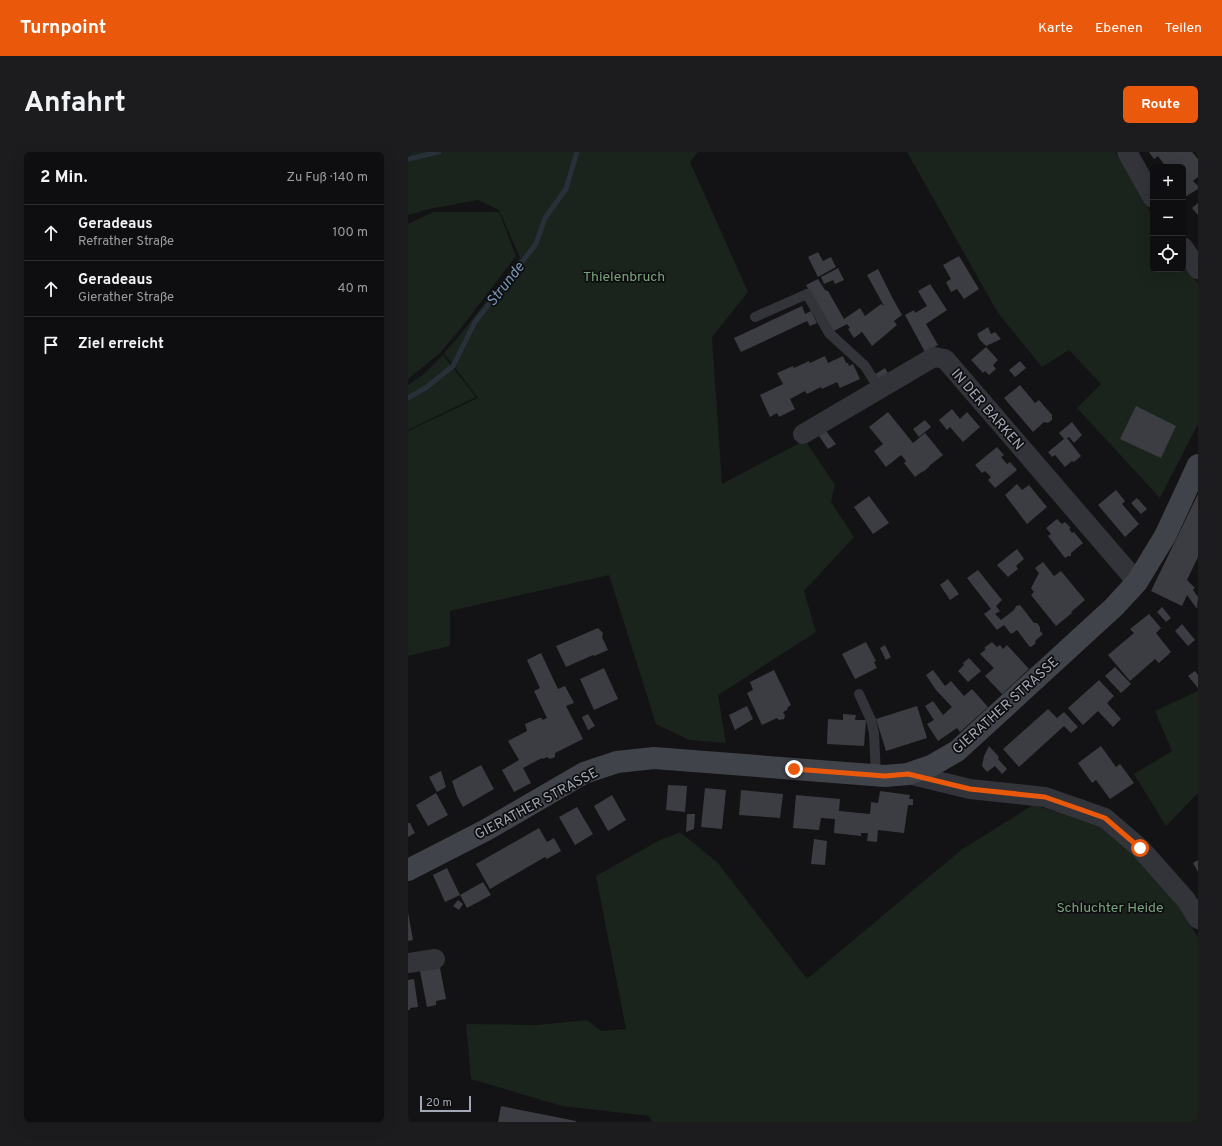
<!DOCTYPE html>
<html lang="de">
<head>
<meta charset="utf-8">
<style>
	:root { --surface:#0e0e10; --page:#1c1c1e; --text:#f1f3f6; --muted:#9b9c9f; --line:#2e2e30; --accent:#ea580c }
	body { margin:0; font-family:Overpass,sans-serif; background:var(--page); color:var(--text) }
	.controls { position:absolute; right:12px; top:12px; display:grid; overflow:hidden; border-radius:6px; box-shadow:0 4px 16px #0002 }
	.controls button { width:36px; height:36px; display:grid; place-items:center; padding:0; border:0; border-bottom:1px solid var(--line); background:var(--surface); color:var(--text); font:20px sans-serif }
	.scale { position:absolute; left:12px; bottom:10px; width:51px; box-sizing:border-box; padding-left:4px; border:2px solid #a3a8b6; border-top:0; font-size:11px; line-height:14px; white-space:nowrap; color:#a3a8b6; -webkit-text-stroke:3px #0e0e10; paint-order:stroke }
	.stop { position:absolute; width:12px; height:12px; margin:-9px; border:3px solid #ea580c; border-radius:50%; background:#fff }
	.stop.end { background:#ea580c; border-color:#fff; box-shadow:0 1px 4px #0008 }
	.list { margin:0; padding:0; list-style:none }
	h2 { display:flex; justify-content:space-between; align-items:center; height:52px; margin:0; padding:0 16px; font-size:17px }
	h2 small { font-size:13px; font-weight:400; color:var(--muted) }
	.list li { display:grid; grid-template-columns:26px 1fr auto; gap:12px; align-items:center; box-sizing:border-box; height:56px; padding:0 16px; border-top:1px solid var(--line) }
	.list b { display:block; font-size:15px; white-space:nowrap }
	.list p { margin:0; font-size:13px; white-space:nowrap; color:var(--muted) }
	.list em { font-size:13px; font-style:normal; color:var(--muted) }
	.icon { flex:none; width:22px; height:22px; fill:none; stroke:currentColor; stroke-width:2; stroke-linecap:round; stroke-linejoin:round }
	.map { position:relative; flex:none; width:790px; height:970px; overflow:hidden; border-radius:6px }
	header { display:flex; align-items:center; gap:24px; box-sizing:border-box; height:56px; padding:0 20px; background:var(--accent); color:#fff }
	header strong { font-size:19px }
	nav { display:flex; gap:22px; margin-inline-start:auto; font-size:14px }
	.intro { display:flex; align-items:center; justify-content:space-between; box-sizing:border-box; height:96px; padding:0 24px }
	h1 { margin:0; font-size:28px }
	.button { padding:10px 18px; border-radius:6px; background:var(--accent); color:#fff; font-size:14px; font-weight:700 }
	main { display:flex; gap:24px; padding:0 24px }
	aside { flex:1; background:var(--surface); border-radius:6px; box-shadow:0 4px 16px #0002 }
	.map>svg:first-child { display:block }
</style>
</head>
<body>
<header>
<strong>Turnpoint</strong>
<nav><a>Karte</a><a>Ebenen</a><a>Teilen</a></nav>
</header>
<div class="intro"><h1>Anfahrt</h1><a class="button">Route</a></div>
<main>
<aside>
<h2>2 Min.<small>Zu Fuß · 140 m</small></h2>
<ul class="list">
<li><svg class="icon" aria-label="ahead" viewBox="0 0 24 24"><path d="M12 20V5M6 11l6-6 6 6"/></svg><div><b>Geradeaus</b><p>Refrather Straße</p></div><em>100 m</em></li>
<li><svg class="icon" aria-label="ahead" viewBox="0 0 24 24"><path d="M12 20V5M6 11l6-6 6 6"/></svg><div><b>Geradeaus</b><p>Gierather Straße</p></div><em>40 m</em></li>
<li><svg class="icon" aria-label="arrive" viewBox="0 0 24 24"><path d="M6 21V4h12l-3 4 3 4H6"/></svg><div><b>Ziel erreicht</b></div></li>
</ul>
</aside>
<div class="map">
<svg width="790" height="970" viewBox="0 0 790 970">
	<rect width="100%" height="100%" fill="#131315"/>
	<!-- green -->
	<path fill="#1a231c" d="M0,0H290L282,10L340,140L304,185L314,332L397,288L427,333L423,350L446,385L396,439L408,480L310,543L318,591L281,588L248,572L201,423L42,459V494L0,504V279L70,246L36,201L52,183L112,106L91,58L70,48L21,57L0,63Z
		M499,0H707L745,64V117H775V110L790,131V272L752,346L669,256L693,232L661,198L634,215L590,161Z
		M25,60H91L108,104L57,171L32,201L0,227V72Z
		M35,203L68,245L0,278V233L16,222Z
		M790,539V641L758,674L726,622L764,599L747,559Z
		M625,653L689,671L724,701L770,753L790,785V970H244L241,964L154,954L63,927L58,872L129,873L179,868L193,879L218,877L188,724L250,689L272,680L310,711L399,827L553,698Z"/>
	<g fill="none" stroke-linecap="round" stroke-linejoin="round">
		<!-- stream -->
		<path stroke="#283139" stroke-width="5" d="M0,7L31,0
			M0,246L19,235L45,214L67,170L128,92L137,66L158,37L169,0"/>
	</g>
	<!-- building -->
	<path fill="#3c3d42" d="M741,0H784L790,7V25L785,29L790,34V37L777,45L775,42V15H758L750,4L746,7Z
		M790,51V63L784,56Z
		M410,100L415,109L423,105L428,115L410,125L400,105Z
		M551,104L571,137L556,147L549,137L543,140L538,130L543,127L535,113Z
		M430,116L436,128L427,132L425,128L416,132L413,125Z
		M470,117L485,147L494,163L486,169L489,173L464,194L454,180L446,186L440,177L442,176L439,172L424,180L398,133L410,127L417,138L420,139L436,167L452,156L457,164L473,152L476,154L459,123Z
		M522,132L539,158L518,172L530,193L517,200L497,163L506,158L507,161L519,154L510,139Z
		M394,154L397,162L403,159L409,171L402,174L399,169L333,200L326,186Z
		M580,175L583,182L587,180L593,187L578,194L572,188L569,182Z
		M578,195L590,208L585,213L588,217L581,223L577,219L575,221L563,208Z
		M417,204L420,211L435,204L438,211H440L441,214L445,212L452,227L432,236L429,230L414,237L413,235L399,242L397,239L382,247L387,257L371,265L369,261L362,265L352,243L375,232L369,221L385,214L386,216L401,209L402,211Z
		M612,209L618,216L607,225L601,218Z
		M477,216L481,223L470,229L466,223Z
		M612,233L627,251L631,248L644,263V268L640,271L636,270L625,280L596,246Z
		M728,254L768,274L753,306L712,287Z
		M544,257L552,267L559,260L572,275L555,290L542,275L539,278L531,268Z
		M480,260L505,291L517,281L535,303L521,314V315L515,320V319L507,325L496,311L498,309L493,303L478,315L466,299L475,292L461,275Z
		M517,268L523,275L511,285L505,277Z
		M664,270L674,283L666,291L661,285L659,286L673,304L666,310L664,309L657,315L647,303L644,305L640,300L656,287L651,281Z
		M418,279L428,292L420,297L411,284Z
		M589,295L596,303L593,305L599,312L602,310L609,318L587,336L580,328L583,325L577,319L574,321L567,313Z
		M609,332L614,338L621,333L639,355L619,372L597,343Z
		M708,338L717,349L714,352L731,372L717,385L690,353Z
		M790,342V405L779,428L787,436L785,438L790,445L789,457L779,443L774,454L743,439Z
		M461,344L481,371L465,382L446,355Z
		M729,346L739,357L733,362L723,351Z
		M649,367L654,372L657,370L663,376L661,377L664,381L666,380L675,391L663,401V404H660L657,406L640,384L643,382L638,376Z
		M609,397L616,407L608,414L610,417L600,425L589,413Z
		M635,410L646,424L653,419L677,448L663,460L664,461L648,474L623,443L626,440L623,436L631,421L627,416Z
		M570,418L594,448L588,454L592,459L587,462L593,468L606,458L608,454L612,453L626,471H629L632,475V479L635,482L627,489L628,491L623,495L621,494L609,478L603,482L596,473L589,478L576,462L583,457L559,426Z
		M540,427L551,442L542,448L532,433Z
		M754,455L763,466L758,470L749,460Z
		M741,462L753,476L748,481L763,500L751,511L747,507L722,529L700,503L726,481L722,477Z
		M774,472L787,488L780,494L767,479Z
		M190,476L195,481L194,485L200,498L186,504L185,503L158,515L148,494Z
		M458,490L468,509L466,510L469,516L447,527L434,502Z
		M584,490L589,495L592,493L595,497L599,493L621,517L594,542L577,524L586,516L572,502L578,497L576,496Z
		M477,493L483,505L478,508L472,496Z
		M133,501L150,537L157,534L166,551L158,554L175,587L147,601V605L142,607L139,605L135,607L134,606L115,616L123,631L106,640L94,618L111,608L100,589L119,579L117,572L131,566H134V568L139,566L126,539L132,536L119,508Z
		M561,506L573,519L560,530L550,519L556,513L555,511Z
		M707,515L723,532L713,541L697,524Z
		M196,516L210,547L186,558L172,527Z
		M366,518L383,553L380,555L379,558L375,560L377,564L376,567L371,568L369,566L354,573L339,541L345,538L342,530Z
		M525,518L537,534L543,529L556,544L564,537L580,555L552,580L549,576L530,589L519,572L526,568L517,554L525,549L535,563L544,555L528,538L518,523Z
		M787,519L790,523V536L780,524Z
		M691,528L706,544L699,551L713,567L705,575L690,559L675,573L660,556Z
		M339,554L345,567L327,578L321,563Z
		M509,554L519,586L478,599L468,567Z
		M640,557L649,566L656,560L670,575L663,581L656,574L611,615L595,597Z
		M180,562L187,574L180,578L174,565Z
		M435,562L448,563L447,568H458L456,594L419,592L420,567L435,568Z
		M581,594L591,605L590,607L599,617L594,622L587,614L579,620L574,614L576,604Z
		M693,594L708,615L712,612L726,631L702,647L688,628L684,631L670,611Z
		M73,613L86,637L55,655L49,644L44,629Z
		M33,619L38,635L29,640L21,625Z
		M260,633L279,634L277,660L258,658Z
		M297,636L318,638L314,677L293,675Z
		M333,638L375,642L372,666L331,663Z
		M472,639L502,643L501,647H505V653H500L496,681L470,678L469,690L459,689L460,681H453V684L426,681L427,667L413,666L411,678L385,676L388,643L432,647L431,659L462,662L463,650L470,651Z
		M28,641L40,663L20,674L8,653Z
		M204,643L218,668L200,679L186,654Z
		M169,655L185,682L167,693L151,665Z
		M279,662H287L286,677L278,680Z
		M0,671H2L7,681L0,685Z
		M131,676L139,690L146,686L153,699L139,707L137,705L82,737L68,712Z
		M406,687L419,689L417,713L403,712Z
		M790,708V720L785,711Z
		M39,716L52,743L37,750L25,723Z
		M75,730L83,743L59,756L52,743Z
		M50,748L55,752L51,758L45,754Z
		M0,760L5,788L0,789Z
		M32,816L38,847L28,849V853L19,855L12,819Z
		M6,827L10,855L2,856V858H0V828Z
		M93,954L168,969V970H90Z"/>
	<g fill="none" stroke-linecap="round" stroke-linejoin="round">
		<!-- lane -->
		<path stroke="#33343a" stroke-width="10" d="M347,165L399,142L421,181L457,214L471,237
			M451,542L463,568L466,581L468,624"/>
		<!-- street -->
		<path stroke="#33343a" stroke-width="20" d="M719,0L745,46
			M775,95L790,117
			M395,282L526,205L537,207L729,430
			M500,622L562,637L637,645L697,666L732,696L778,748L790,767
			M0,811L27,807"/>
		<!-- secondary -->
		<path stroke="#41434a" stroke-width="22" d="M0,718L78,678L176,621L209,610L246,606L477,624L500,622L523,614L549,599L706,455L729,430L757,384L790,313"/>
	</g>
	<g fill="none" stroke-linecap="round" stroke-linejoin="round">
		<!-- route -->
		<path stroke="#ea580c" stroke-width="5" d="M386,617L477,624L500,622L562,637L637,645L697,666L732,696"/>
	</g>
	<g text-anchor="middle" stroke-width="3.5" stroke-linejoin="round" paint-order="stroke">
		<!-- park labels -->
		<g font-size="14" fill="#78a37d" stroke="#0e0e10">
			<text x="216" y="129">Thielenbruch</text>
			<text x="702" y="760">Schluchter Heide</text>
		</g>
		<!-- street labels -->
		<g font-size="14" fill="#a3a8b6" stroke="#0e0e10">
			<text transform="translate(580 257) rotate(49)" y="5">IN DER BARKEN</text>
			<text transform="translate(597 553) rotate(-42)" y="5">GIERATHER STRASSE</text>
			<text transform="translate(128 651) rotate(-28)" y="5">GIERATHER STRASSE</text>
		</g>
		<!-- water labels -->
		<g font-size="15" font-style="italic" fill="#7695b5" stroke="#0e0e10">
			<text transform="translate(97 132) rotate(-52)" y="5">Strunde</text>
		</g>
	</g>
</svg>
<div class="controls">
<button>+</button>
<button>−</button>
<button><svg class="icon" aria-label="locate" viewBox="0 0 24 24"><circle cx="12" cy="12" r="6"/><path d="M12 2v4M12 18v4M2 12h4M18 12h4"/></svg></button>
</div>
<div class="scale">20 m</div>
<div class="stop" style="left:732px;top:696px"></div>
<div class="stop end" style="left:386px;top:617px"></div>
</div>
</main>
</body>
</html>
